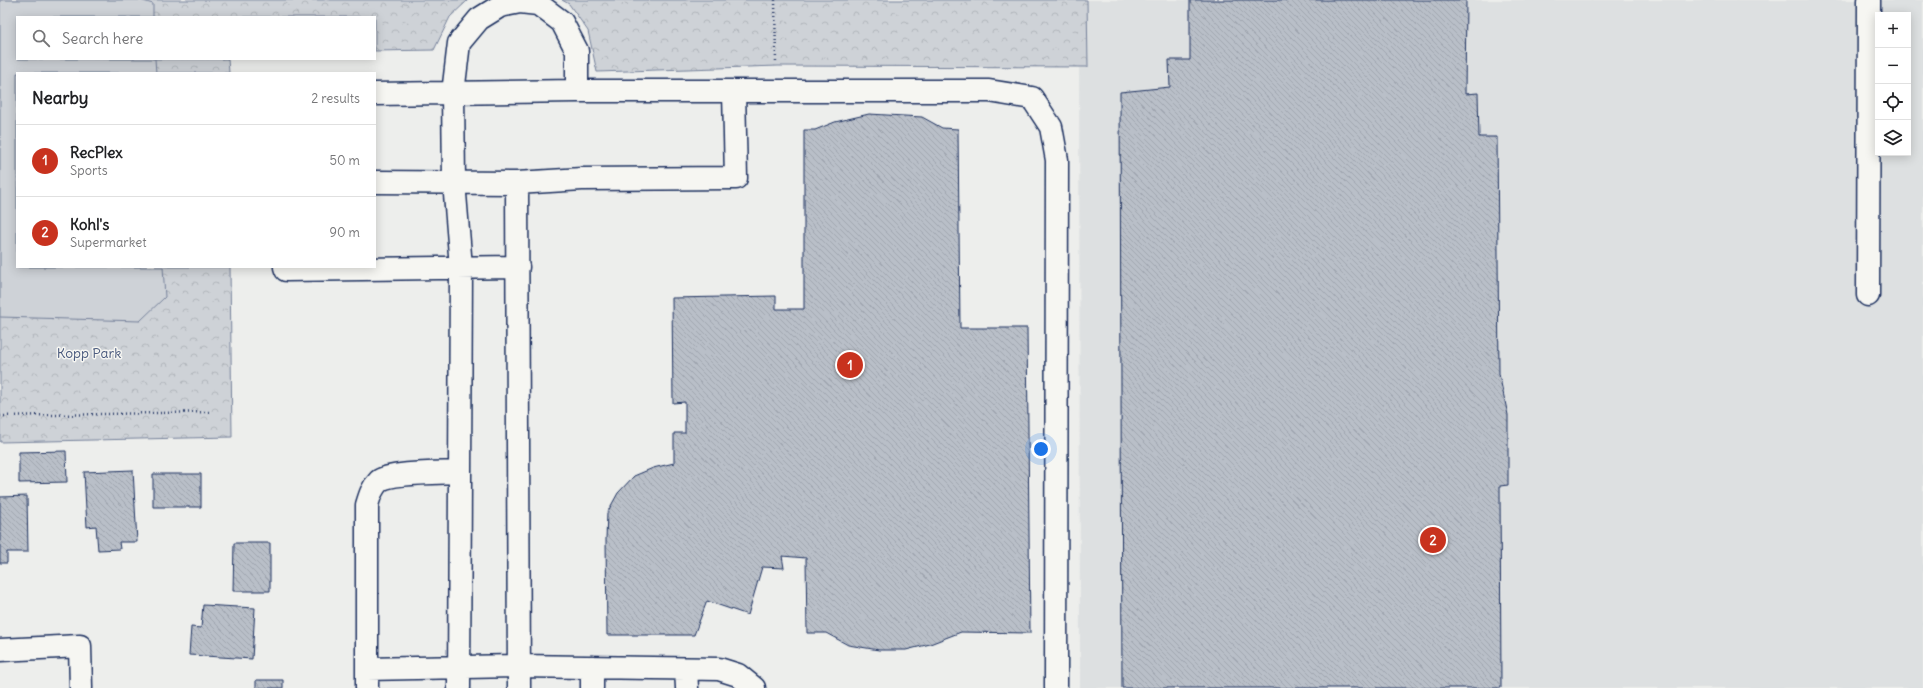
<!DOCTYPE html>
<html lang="en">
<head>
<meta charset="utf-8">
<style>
	:root { --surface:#fff; --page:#f6f6f6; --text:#202124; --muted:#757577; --line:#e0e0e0; --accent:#c8321e }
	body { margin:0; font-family:Delius,sans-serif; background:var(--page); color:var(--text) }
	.controls { position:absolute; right:12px; top:12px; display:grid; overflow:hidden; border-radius:0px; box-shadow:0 2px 10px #0003 }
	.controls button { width:36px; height:36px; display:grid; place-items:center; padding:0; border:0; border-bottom:1px solid var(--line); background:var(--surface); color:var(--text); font:20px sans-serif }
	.you { position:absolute; left:1041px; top:449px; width:14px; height:14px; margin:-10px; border:3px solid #fff; border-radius:50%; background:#1a73e8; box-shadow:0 0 0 6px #1a73e833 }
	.badge { display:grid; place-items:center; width:26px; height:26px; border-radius:50%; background:var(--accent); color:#fff; font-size:13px; font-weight:700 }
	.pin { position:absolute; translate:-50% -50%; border:2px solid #fff; box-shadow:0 1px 4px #0006 }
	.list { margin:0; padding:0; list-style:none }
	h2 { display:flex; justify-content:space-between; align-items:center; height:52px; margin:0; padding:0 16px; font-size:17px }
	h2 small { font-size:13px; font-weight:400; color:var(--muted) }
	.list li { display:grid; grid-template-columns:26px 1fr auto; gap:12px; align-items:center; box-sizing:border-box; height:72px; padding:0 16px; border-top:1px solid var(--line) }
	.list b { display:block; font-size:15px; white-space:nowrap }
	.list p { margin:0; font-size:13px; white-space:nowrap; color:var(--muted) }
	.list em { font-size:13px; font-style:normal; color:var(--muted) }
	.icon { flex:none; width:22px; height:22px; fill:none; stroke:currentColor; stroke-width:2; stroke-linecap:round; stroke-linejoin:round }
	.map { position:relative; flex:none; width:1923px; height:688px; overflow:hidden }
	.search { position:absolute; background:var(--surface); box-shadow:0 2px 10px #0003; left:16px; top:16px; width:360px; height:44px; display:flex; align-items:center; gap:10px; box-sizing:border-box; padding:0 14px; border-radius:0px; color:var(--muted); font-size:15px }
	.panel { position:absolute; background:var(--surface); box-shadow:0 2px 10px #0003; left:16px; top:72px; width:360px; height:196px; border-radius:0px }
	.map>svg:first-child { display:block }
</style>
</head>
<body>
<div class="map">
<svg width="1923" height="688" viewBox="0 0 1923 688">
	<defs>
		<pattern id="forest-crowns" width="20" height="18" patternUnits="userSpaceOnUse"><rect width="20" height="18" fill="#ced2d7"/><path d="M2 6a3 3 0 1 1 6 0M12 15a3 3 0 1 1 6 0" fill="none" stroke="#b0b5bb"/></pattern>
		<pattern id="building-back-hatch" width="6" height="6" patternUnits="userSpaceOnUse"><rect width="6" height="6" fill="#b9bfc8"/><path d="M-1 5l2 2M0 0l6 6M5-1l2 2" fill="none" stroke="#9ea4ae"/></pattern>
	</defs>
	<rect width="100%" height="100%" fill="#edeeec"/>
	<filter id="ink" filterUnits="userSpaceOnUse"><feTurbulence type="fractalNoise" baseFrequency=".025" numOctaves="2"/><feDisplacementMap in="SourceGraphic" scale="8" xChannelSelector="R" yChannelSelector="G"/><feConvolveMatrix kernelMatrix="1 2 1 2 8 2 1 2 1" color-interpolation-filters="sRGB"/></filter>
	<g filter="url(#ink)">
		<!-- built -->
		<path fill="#dde0e1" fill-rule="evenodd" d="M1079,0H1923V688H1080ZM1878,15H1908V153H1878Z"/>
		<!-- forest -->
		<path fill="url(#forest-crowns)" stroke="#74809a" d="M0,0H468L450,17L434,50L375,51V17H17V59H228L229,73H17V267H230L232,437L0,442Z
			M562,0H1087L1088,67L778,66L597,72L588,31L569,4Z"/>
		<!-- garden -->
		<path fill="#ced2d7" stroke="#74809a" d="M0,0H140L153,4V17H17V59H155L156,73H17V267H163L165,297L140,321L0,317Z"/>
		<!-- building -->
		<path fill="url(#building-back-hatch)" stroke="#1b2f5e" d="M1190,0H1466L1465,94L1478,93L1479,137H1497L1499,374L1508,415V485L1500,486L1501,688H1122L1120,92L1170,87L1169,60H1190Z
			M869,114L922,117L942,128L958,129L960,328H1027L1030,633L961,632L930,644L906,650H879L848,645L826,633H807L806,558L782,556L784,568L762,567L748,615L707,601L694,635H607L606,539L607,513L618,493L634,476L653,468L674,463V433H685V402L673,403L672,298L776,296V309H804V130H815L835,122Z
			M66,451L67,482L19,483V452Z
			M133,470L137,542H119L120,549L98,550L96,526L87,527L84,472Z
			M153,474H201V507H153Z
			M27,496L28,552H7V563H0V497Z
			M234,543H270V591H233Z
			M203,605L255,608L252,659L189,655L191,627L201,628Z
			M256,680H283V688H256Z"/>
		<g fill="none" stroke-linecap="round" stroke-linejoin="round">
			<defs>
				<path id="minor" d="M375,94L577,91H989L1032,98L1051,127L1057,160L1056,688
					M375,182L517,183L582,179L736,178L734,92
					M517,183L519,688
					M285,267L286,270L518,267
					M1868,295L1869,0
					M0,650L80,646L81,688
					M592,667V688
					M367,669L519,666L719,669L738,675L754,688
					M686,669L687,688
					M367,688V505C370,495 372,488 379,481C390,472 444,473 459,472
					M459,688L461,267L454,182L453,93L459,43L479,19L500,6L520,2L538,4L562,22L577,51V91"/>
			</defs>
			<!-- minor casing -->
			<use href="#minor" stroke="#1b2f5e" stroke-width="25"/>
			<!-- path -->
			<path stroke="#1b2f5e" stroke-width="2.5" stroke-dasharray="1 3" stroke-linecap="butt" d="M775,0L776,64
				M0,416L210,412"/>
			<!-- minor -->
			<use href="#minor" stroke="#f6f6f2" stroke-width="22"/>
		</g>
	</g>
	<g text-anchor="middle" stroke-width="3" stroke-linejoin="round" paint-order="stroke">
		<!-- park labels -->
		<g font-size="14" fill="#48587c" stroke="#f6f6f2">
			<text x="89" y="358">Kopp Park</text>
		</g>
	</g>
</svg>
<div class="controls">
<button>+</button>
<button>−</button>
<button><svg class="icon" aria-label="locate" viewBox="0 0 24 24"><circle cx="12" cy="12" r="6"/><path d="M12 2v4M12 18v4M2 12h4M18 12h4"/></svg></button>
<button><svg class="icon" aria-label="layers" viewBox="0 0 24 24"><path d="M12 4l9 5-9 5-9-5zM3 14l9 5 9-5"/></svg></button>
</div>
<div class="you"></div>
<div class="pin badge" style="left:850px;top:365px">1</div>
<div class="pin badge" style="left:1433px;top:540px">2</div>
<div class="search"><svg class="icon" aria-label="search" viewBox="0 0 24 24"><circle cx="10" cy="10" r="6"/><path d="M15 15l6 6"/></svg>Search here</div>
<section class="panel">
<h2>Nearby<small>2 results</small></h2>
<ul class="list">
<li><span class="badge">1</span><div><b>RecPlex</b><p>Sports</p></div><em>50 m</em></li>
<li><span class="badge">2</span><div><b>Kohl's</b><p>Supermarket</p></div><em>90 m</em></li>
</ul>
</section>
</div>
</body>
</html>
